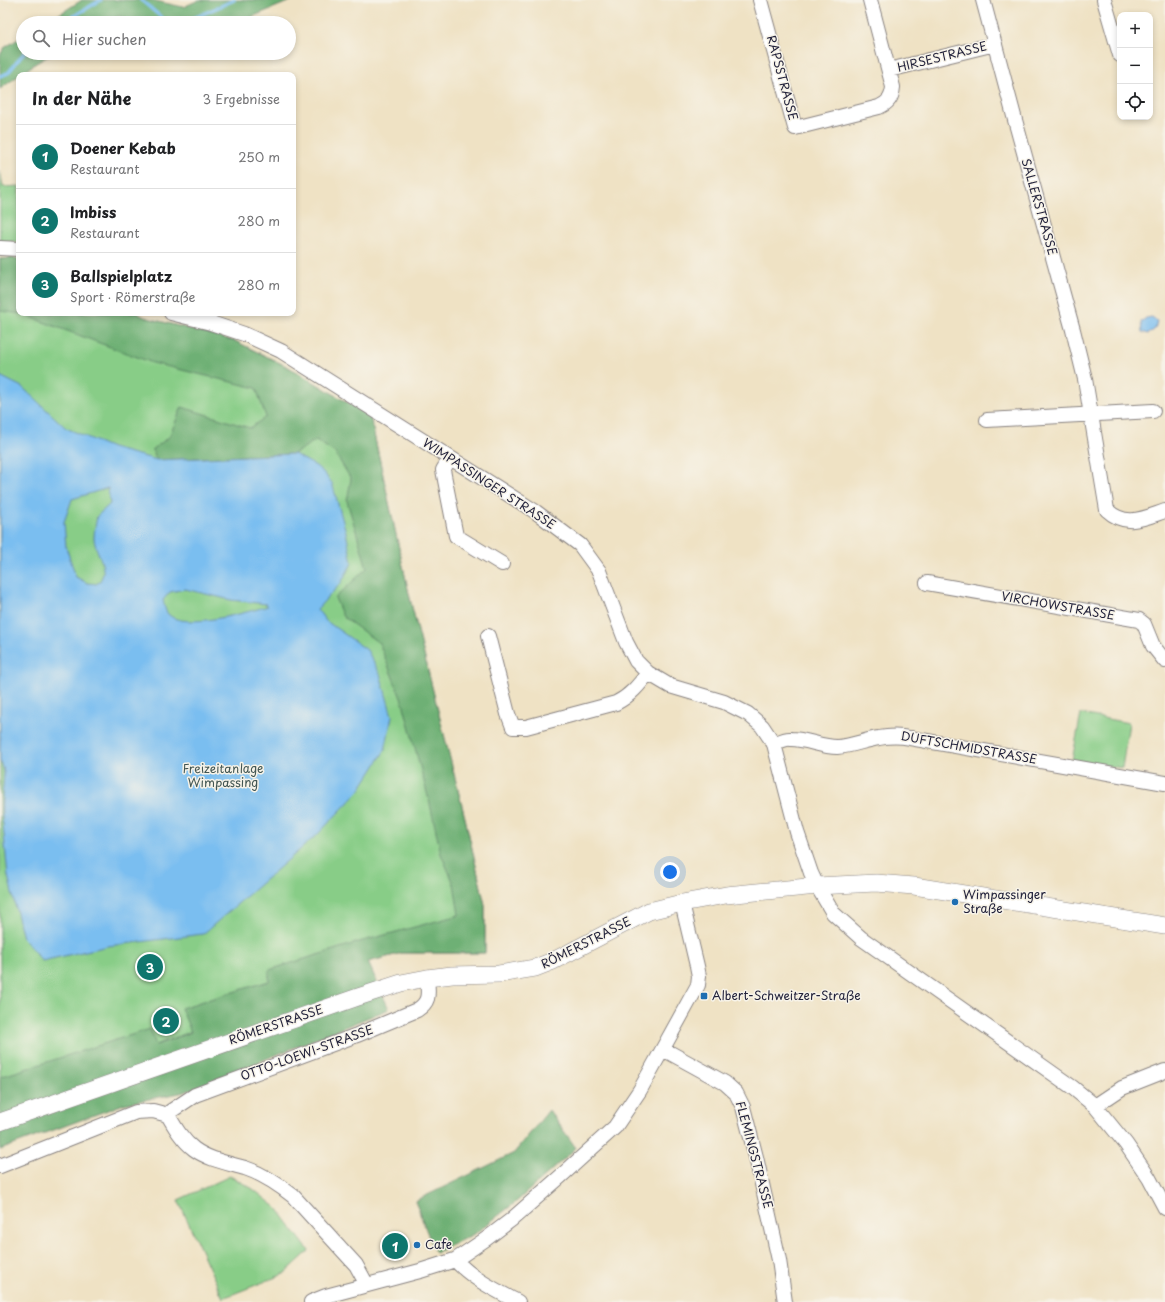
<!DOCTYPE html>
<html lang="de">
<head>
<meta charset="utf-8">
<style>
	:root { --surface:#fff; --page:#f6f6f6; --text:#202124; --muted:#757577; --line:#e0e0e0; --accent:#0f766e }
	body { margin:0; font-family:"Playpen Sans",sans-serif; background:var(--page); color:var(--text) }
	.controls { position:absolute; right:12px; top:12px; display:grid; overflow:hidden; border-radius:8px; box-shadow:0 2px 6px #0003 }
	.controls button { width:36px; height:36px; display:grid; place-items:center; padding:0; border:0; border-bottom:1px solid var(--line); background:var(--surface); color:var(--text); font:20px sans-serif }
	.you { position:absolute; left:670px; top:872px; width:14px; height:14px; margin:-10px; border:3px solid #fff; border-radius:50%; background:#1a73e8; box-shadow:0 0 0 6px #1a73e833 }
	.badge { display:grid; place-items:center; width:26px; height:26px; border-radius:50%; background:var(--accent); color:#fff; font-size:13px; font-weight:700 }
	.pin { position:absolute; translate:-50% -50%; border:2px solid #fff; box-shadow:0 1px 4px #0006 }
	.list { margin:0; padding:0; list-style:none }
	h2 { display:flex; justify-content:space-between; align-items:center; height:52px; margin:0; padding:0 16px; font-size:17px }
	h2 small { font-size:13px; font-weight:400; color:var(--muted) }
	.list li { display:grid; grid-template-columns:26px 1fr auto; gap:12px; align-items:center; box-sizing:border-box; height:64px; padding:0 16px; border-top:1px solid var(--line) }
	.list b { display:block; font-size:15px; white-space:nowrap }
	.list p { margin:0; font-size:13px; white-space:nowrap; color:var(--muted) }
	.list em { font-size:13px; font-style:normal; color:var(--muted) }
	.icon { flex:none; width:22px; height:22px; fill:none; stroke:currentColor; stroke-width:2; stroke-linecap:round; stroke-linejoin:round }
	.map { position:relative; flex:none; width:1165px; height:1302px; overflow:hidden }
	.search { position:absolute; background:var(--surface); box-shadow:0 2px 6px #0003; left:16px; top:16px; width:280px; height:44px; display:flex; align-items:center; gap:10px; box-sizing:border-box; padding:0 14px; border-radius:22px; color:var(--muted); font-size:15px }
	.panel { position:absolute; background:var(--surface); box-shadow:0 2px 6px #0003; left:16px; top:72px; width:280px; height:244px; border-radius:8px }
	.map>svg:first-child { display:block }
</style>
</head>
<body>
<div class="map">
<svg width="1165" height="1302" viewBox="0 0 1165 1302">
	<rect width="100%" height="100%" fill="#f7f3e8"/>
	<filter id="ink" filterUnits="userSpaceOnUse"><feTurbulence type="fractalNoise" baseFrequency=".025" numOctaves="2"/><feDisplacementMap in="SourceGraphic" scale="8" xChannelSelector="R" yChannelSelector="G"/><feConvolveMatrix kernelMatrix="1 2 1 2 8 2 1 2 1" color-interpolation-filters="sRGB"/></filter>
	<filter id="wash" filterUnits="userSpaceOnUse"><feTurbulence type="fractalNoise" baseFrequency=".012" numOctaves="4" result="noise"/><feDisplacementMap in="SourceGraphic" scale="16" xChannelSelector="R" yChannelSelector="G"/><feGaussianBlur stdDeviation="0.9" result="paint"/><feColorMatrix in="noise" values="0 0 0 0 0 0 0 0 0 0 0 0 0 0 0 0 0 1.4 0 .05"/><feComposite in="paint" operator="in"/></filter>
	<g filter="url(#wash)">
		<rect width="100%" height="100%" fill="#efe2c4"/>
		<!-- green -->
		<path fill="#88cd87" stroke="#557861" d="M0,170L3,187L19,186V242L0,241Z
			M11,258L19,259V313H137L144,317L235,341L290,368L370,416L411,603L465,818L485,905V953H402L367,962L156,1045L0,1091V259Z
			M1081,714L1129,723L1122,768L1072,760Z
			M230,1176L253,1189L277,1208L309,1251L284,1274L223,1298L178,1200Z"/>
		<!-- forest -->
		<path fill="#6eb074" stroke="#486958" d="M82,0H151L183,7L199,0H293L237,23H134L119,16L107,23H45Z
			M23,36V53H54L36,63L0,89V55L4,48Z
			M11,258L19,259V313H137L144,317L235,341L290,368L370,416L411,603L465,818L485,905V953H402L368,962L389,1009L185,1092L124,1104L0,1150V1077L150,1029L156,1045L191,1032L181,1008L269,981V970L359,942L459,915L454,884L441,854L430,804L403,703L379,643L343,617L335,598L367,568L347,501L351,479L335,453L316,440L294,454L157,460L152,450L169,437L182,407L250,428L266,417L256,388L153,363L22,314L0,311V259Z
			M549,1110L576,1148L516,1202L476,1233L435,1253L415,1201L514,1153Z"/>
		<!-- water -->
		<path fill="#7abef0" stroke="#4e7096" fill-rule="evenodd" d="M1152,317L1157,321L1155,329L1148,334L1142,332L1141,322L1146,318Z
			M0,376L22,387L66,428L112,448L157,460L294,454L316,466L324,473L332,483L346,532L352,563L341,583L317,609L326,621L367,650L380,674L392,716L385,750L359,791L318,834L203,934L108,946L42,961L23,938L8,876L3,824C0,805 3,792 4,773C4,769 2,765 0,761ZM108,488L110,504L97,516C96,523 94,531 94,538C95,554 112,570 97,584L87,583L76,577L66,547L64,522L72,499ZM185,589L231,600L266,604L268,606C248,612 183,631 168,614C165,611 164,604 163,600L170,592Z"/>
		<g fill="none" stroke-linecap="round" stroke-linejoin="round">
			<!-- stream -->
			<path stroke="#7abef0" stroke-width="3.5" d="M141,0L168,23
				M62,23L101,0
				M183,23L234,0
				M0,76L8,73L24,53"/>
		</g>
	</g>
	<g filter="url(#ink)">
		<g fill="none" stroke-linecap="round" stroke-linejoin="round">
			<defs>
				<path id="minor" d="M760,0L795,128L879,107C888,103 892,98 893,87L870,0
					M983,0L1015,120L1073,330L1085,379L1107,510C1126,528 1144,518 1165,511
					M1104,0L1120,55
					M889,70L995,44
					M0,248L19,249
					M171,313L211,323L244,334L281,351L536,512L580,545L599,571L626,642L636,661L648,673L670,686L724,702L748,714L762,726L774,744L797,832L811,873L817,886L833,913L861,938L1072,1087L1095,1106L1126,1144L1149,1178L1165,1208
					M987,420L1153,411
					M450,458L443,470L456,536L502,564
					M927,583L1139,620L1144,624L1153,646L1165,661
					M488,636L508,714L513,727H526L616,703C630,696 639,685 648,673
					M774,744C779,742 785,738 791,739C807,739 821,747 837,747C852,746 865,740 879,738C890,736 900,736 910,738L1165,783
					M663,1049L725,1083L736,1093L743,1107L756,1157L779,1260L785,1302
					M1095,1106L1122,1088L1165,1071
					M168,1115L171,1111L195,1095L357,1035L417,1010C431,1001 428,993 427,978
					M0,1166L136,1112L153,1111L168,1115C175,1127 182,1140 194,1149C209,1160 228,1163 245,1168C263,1174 278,1184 293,1196L356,1265L367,1285
					M455,1260C474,1280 494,1289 518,1302
					M311,1302L326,1296L420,1271L455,1260L486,1239L511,1220L561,1176L615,1127L640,1090L698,985L699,976L697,966L682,903"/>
				<path id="major" d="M0,1122L358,997L401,983L427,978L452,975L499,974L535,968L553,961L649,911L682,903L726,895L817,886L876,883L914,886L1165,926"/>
			</defs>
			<!-- minor casing -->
			<use href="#minor" stroke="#888280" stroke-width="16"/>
			<!-- major casing -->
			<use href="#major" stroke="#888280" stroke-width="18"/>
			<!-- minor -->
			<use href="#minor" stroke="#fff" stroke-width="14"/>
			<!-- major -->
			<use href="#major" stroke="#fff" stroke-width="17"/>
		</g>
	</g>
	<!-- markers -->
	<g fill="#1f6fb2" stroke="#f7f3e8" stroke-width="1.5">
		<circle cx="955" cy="902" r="4"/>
		<rect x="700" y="992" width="8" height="8" rx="2"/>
		<circle cx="417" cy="1245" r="4"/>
	</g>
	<g text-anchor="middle" stroke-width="3" stroke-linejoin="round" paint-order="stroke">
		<!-- street labels -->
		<g font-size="12" fill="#22223b" stroke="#f7f3e8">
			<text transform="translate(942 57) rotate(-14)" y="4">HIRSESTRASSE</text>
			<text transform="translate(782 78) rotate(75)" y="4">RAPSSTRASSE</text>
			<text transform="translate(1039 207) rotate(74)" y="4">SALLERSTRASSE</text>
			<text transform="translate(489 484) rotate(33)" y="4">WIMPASSINGER STRASSE</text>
			<text transform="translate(1058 606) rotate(10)" y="4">VIRCHOWSTRASSE</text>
			<text transform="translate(969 748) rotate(10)" y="4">DUFTSCHMIDSTRASSE</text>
			<text transform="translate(586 943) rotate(-27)" y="4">RÖMERSTRASSE</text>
			<text transform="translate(276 1025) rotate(-19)" y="4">RÖMERSTRASSE</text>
			<text transform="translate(307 1053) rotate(-20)" y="4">OTTO-LOEWI-STRASSE</text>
			<text transform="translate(754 1155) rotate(75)" y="4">FLEMINGSTRASSE</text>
		</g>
		<!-- park labels -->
		<g font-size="12" fill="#415552" stroke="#f7f3e8">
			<text x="223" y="773">Freizeitanlage<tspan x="223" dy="14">Wimpassing</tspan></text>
		</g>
		<!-- poi labels -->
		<g font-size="12" fill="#22223b" stroke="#f7f3e8" text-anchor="start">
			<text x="963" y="899">Wimpassinger<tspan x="963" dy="14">Straße</tspan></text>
			<text x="712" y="1000">Albert-Schweitzer-Straße</text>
			<text x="425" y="1249">Cafe</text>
		</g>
	</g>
</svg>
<div class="controls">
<button>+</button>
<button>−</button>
<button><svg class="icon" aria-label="locate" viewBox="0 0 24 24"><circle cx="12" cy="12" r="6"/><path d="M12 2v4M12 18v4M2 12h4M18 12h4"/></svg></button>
</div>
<div class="you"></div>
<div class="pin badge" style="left:395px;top:1246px">1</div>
<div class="pin badge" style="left:166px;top:1021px">2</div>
<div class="pin badge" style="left:150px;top:967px">3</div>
<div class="search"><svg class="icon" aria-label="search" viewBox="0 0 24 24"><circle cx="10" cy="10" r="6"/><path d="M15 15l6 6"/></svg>Hier suchen</div>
<section class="panel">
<h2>In der Nähe<small>3 Ergebnisse</small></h2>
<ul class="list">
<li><span class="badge">1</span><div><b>Doener Kebab</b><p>Restaurant</p></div><em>250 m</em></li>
<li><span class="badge">2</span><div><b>Imbiss</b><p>Restaurant</p></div><em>280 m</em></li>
<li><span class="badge">3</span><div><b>Ballspielplatz</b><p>Sport · Römerstraße</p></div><em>280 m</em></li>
</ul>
</section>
</div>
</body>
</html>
